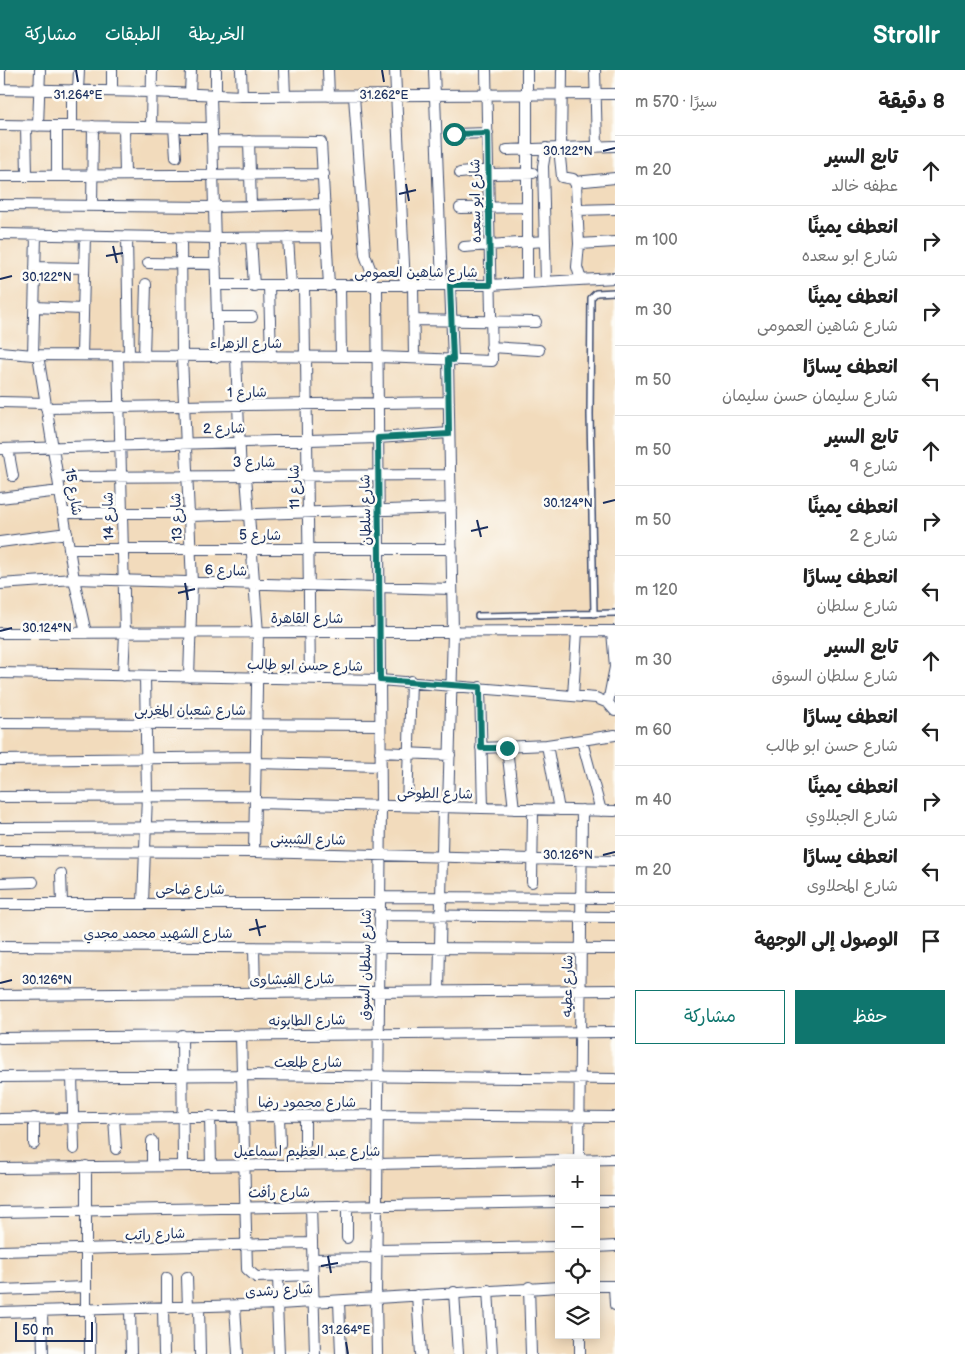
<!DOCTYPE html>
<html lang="ar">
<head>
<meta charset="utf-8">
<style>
	:root { --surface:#fff; --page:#f2f2f2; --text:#222; --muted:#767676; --line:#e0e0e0; --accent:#0f766e }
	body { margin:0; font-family:"Balsamiq Sans","Playpen Sans Arabic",sans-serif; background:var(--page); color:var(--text); direction:rtl }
	.controls { position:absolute; right:15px; bottom:15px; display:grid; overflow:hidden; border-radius:0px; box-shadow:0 2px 12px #0003 }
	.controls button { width:45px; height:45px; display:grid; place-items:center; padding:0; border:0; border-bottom:1px solid var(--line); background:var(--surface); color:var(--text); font:25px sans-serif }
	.scale { position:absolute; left:15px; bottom:12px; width:78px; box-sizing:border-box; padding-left:5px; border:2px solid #1b2f5e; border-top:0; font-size:14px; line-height:18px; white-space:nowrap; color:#1b2f5e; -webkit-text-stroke:4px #fdfcf7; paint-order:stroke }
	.stop { position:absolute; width:15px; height:15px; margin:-11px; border:4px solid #0f766e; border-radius:50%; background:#fff }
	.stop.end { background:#0f766e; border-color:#fff; box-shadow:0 1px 5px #0008 }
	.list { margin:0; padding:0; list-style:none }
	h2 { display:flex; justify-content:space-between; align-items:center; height:65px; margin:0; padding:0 20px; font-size:21px }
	h2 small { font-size:16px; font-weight:400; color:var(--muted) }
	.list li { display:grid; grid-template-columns:32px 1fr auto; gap:15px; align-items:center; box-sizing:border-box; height:70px; padding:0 20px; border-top:1px solid var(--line) }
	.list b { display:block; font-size:19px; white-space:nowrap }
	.list p { margin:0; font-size:16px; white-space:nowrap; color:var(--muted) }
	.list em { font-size:16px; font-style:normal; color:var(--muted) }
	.actions { display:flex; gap:10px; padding:15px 20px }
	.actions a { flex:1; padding:11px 0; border:1px solid var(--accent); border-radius:0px; text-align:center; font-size:18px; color:var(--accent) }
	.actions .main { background:var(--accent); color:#fff }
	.icon { flex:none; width:28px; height:28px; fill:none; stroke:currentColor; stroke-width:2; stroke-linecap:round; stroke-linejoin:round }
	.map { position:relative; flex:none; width:615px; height:1284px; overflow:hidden; direction:ltr }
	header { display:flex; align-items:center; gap:30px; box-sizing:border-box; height:70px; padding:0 25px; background:var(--accent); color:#fff }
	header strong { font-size:24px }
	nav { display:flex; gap:28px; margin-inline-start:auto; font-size:18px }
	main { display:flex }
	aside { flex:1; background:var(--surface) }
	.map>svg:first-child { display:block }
</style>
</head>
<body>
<header>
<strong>Strollr</strong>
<nav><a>الخريطة</a><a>الطبقات</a><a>مشاركة</a></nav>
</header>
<main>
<aside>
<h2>8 دقيقة<small>سيرًا · 570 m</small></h2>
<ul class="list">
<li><svg class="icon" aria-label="ahead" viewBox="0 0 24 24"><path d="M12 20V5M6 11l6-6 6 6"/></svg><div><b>تابع السير</b><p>عطفه خالد</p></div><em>20 m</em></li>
<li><svg class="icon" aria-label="right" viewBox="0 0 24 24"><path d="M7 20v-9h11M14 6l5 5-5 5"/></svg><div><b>انعطف يمينًا</b><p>شارع ابو سعده</p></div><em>100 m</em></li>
<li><svg class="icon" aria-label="right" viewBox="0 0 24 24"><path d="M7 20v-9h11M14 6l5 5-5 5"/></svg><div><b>انعطف يمينًا</b><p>شارع شاهين العمومى</p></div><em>30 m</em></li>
<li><svg class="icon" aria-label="left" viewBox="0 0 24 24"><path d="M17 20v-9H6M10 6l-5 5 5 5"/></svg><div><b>انعطف يسارًا</b><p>شارع سليمان حسن سليمان</p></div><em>50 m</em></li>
<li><svg class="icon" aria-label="ahead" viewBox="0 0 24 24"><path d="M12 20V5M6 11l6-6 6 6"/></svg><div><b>تابع السير</b><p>شارع 9</p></div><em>50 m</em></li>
<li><svg class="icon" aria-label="right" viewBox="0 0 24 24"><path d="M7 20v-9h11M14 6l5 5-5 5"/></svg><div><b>انعطف يمينًا</b><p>شارع 2</p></div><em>50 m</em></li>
<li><svg class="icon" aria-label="left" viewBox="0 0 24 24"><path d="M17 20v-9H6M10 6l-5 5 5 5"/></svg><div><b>انعطف يسارًا</b><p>شارع سلطان</p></div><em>120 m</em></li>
<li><svg class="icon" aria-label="ahead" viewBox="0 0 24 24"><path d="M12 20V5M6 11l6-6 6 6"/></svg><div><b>تابع السير</b><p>شارع سلطان السوق</p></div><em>30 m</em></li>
<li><svg class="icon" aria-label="left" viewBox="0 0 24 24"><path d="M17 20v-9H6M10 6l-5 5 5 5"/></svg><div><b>انعطف يسارًا</b><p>شارع حسن ابو طالب</p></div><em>60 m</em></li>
<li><svg class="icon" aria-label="right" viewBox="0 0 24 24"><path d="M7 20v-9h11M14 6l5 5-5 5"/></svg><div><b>انعطف يمينًا</b><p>شارع الجبلاوي</p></div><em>40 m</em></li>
<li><svg class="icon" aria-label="left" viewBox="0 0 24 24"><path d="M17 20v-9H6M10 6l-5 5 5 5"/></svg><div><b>انعطف يسارًا</b><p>شارع المحلاوى</p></div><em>20 m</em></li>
<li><svg class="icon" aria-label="arrive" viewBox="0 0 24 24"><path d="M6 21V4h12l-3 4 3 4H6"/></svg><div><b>الوصول إلى الوجهة</b></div></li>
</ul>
<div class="actions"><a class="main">حفظ</a><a>مشاركة</a></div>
</aside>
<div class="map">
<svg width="615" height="1284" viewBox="0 0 615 1284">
	<rect width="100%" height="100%" fill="#fdfcf7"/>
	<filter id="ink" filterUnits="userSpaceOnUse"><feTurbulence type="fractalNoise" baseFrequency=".02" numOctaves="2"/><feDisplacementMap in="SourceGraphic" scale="10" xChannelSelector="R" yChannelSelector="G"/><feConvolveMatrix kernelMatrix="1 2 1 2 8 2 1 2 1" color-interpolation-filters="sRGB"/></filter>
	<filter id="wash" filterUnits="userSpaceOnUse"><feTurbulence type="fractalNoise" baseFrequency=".0096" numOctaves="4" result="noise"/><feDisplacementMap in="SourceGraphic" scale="20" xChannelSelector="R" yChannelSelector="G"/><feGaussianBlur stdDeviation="1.12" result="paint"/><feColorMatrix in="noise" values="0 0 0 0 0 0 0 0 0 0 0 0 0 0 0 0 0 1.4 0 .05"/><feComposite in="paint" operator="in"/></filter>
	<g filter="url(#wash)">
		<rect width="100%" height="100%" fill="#f2dbbc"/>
	</g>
	<g filter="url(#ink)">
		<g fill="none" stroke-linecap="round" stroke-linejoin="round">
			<defs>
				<path id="lane" d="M594,544L590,345L591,228L596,223L615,222
					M478,546L615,543"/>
				<path id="street" d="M216,0V25
					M241,0L242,26
					M284,0L285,26
					M328,0L329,26
					M395,0L405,216
					M434,0L442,215
					M595,0L597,77
					M0,15V0
					M0,19L152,22L242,26L615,24
					M78,21L79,0
					M112,21V0
					M190,24L191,0
					M211,25L218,287
					M354,26L365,185L371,201L372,216
					M0,55L212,58
					M26,56L27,105
					M38,56L40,0
					M72,56V20
					M124,57L125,105
					M151,57L152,0
					M174,57L176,87
					M454,64L488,63
					M212,71L321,72L329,216
					M249,71L251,136
					M559,78L562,107L573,109L576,115L579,174L577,197L581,210
					M561,78L562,0
					M507,80L615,76
					M460,103L489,100
					M489,104L533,103
					M57,105V56
					M0,106L324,104
					M575,112L615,108
					M0,135L214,137L325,134
					M92,136L93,56
					M460,138L527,137
					M577,140L615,139
					M0,164L215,168L327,167
					M127,167L129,286
					M288,167L291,216
					M181,168L182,287L192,513L189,607
					M251,168L254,216
					M579,174L615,172
					M464,177L544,171
					M148,193L216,194
					M35,197L84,198
					M546,212L543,96L546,78
					M527,213V0
					M216,215H490L615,208
					M413,215L414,288
					M450,215L453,290
					M269,216L271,287
					M304,216L305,287
					M340,216L341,287
					M377,216L381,736L376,1228L377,1284
					M34,237L83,239
					M217,247H252
					M413,250L536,252
					M491,277L539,280
					M0,282L33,285L378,287L492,291L486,0
					M33,285L36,165
					M38,285L74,509L86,563
					M82,285L85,166
					M118,286L125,563L123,606
					M144,286L146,214
					M236,287L241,406
					M306,287L310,608
					M448,289L453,562L448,737
					M0,332L45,333
					M46,338L449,332
					M0,379L378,368L449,363
					M8,379L13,406
					M246,406L258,563L254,782
					M58,407L450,405
					M0,428L60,421
					M63,443H190
					M190,446L451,438
					M0,472L67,463
					M69,479H452
					M0,514L74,509L452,519
					M0,563L615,561
					M0,603L380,610L596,628L608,633L615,641
					M480,617L483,738
					M573,626L577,561
					M608,633L615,597L612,561
					M0,653L380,655
					M582,671L601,741
					M547,675L559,740
					M481,678L547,675L615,665
					M507,678L514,739
					M380,682L450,685
					M0,690L256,687
					M256,693L381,696
					M0,727L255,726
					M255,733L615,741
					M407,736L411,611
					M0,758L255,757
					M0,781L254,782L615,791
					M61,804L62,833
					M532,812L533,739
					M0,813L33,812
					M380,827L615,828
					M143,833L147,725L145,607
					M0,834H380
					M379,845L615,847
					M0,876L615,879
					M254,878L255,924
					M439,922L443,737
					M0,925L615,920
					M182,965L183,1096
					M241,965L247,1199L256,1207L312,1205
					M0,968L615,962
					M72,1006L74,1079
					M0,1007L242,1005L615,1009
					M210,1046L211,1096
					M279,1046L280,1074
					M305,1046V1074
					M114,1047L116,1079
					M34,1048V1074
					M0,1049L377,1045L615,1047
					M152,1071V1096
					M579,1093L582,740
					M86,1096V1240
					M0,1098L377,1094L615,1089
					M596,1131H615
					M311,1135L315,1284
					M347,1135V1168
					M0,1142L559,1132
					M596,1177L615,1176
					M376,1180L559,1177
					M0,1181L311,1173
					M312,1189L376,1188
					M278,1206L279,1234
					M187,1207L188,1238
					M167,1208V1238
					M596,1216H615
					M614,1216L615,1235
					M529,1217L531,1284
					M0,1220L86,1217
					M488,1220L492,1284
					M454,1222L458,1284
					M417,1225L421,1284
					M339,1231L341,1284
					M277,1234L279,1284
					M235,1236L238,1284
					M163,1238L164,1284
					M199,1238L200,1284
					M130,1239L131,1284
					M90,1240V1284
					M42,1241L43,1284
					M0,1242L279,1234L559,1217
					M580,1265V1284"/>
			</defs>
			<!-- lane casing -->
			<use href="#lane" stroke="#3b496c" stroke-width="8"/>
			<!-- street casing -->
			<use href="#street" stroke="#3b496c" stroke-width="12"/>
			<!-- lane -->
			<use href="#lane" stroke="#fff" stroke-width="5"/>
			<!-- street -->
			<use href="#street" stroke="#fff" stroke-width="10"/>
		</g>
	</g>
	<g fill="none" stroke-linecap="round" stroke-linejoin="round" filter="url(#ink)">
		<!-- route -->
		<path stroke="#0f766e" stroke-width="6" d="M454,64L488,63L490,215H450L453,290L448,289L449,364L378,368L380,610L480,617L481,678H507"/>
	</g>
	<!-- ticks -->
	<path fill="none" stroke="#1b2f5e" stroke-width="2" d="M76,0L78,12M382,0L384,12M603,81L615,78M406,114L409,131M399,124L416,120M113,176L117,193M106,186L123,183M0,209L12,206M603,433L615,430M477,450L481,467M471,461L488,457M185,513L188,530M178,523L195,519M0,561L12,558M603,785L615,782M256,849L260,866M249,860L266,856M0,913L12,910M328,1186L331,1203M321,1196L338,1193M346,1272L348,1284"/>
	<g text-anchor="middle" stroke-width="5" stroke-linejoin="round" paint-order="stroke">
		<!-- street labels -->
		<g font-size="14" fill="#1b2f5e" stroke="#fdfcf7">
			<text transform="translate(475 131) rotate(-91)" y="5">شارع ابو سعده</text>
			<text x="416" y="207">شارع شاهين العمومى</text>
			<text x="246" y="278">شارع الزهراء</text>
			<text transform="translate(247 322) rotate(-1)" y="5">شارع 1</text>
			<text transform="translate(224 358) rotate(-1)" y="5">شارع 2</text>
			<text x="254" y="397">شارع 3</text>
			<text transform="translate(294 417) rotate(-91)" y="5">شارع 11</text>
			<text transform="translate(74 422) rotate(81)" y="5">شارع 15</text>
			<text transform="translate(365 440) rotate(-91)" y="5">شارع سلطان</text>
			<text transform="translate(108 446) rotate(-91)" y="5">شارع 14</text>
			<text transform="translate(176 447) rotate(-92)" y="5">شارع 13</text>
			<text x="260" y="470">شارع 5</text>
			<text transform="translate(226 500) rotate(2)" y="5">شارع 6</text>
			<text x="307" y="553">شارع القاهرة</text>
			<text transform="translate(305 595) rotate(1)" y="5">شارع حسن ابو طالب</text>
			<text x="190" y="645">شارع شعبان المغربى</text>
			<text transform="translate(435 723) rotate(1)" y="5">شارع الطوخى</text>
			<text transform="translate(308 769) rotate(1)" y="5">شارع الشبينى</text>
			<text x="190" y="824">شارع ضاحى</text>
			<text x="158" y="868">شارع الشهيد محمد مجدي</text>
			<text transform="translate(365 895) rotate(-89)" y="5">شارع سلطان السوق</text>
			<text transform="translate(292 909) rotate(-1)" y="5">شارع الفيشاوى</text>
			<text transform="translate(567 916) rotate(-89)" y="5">شارع عطيه</text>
			<text transform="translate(307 950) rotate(-1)" y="5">شارع الطابونه</text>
			<text x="308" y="997">شارع طلعت</text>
			<text x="307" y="1037">شارع محمود رضا</text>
			<text x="307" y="1086">شارع عبد العظيم اسماعيل</text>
			<text transform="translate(279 1122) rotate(-1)" y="5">شارع رأفت</text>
			<text transform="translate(155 1164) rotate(-2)" y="5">شارع راتب</text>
			<text transform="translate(279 1220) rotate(-3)" y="5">شارع رشدى</text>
		</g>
	</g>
	<g font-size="12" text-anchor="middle" fill="#1b2f5e" stroke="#fdfcf7" stroke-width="5" stroke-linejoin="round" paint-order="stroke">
		<text x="78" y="29">31.264°E</text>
		<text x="384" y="29">31.262°E</text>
		<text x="568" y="85">30.122°N</text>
		<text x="47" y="211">30.122°N</text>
		<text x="568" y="437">30.124°N</text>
		<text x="47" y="562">30.124°N</text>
		<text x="568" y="789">30.126°N</text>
		<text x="47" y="914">30.126°N</text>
		<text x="346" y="1264">31.264°E</text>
	</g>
</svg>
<div class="controls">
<button>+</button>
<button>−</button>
<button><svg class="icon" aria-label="locate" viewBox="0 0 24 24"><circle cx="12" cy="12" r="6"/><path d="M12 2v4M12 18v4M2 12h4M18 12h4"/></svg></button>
<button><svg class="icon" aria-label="layers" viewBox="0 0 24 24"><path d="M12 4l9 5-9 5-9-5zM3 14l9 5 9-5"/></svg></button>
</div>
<div class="scale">50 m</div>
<div class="stop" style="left:454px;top:64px"></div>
<div class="stop end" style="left:507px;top:678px"></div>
</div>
</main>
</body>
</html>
